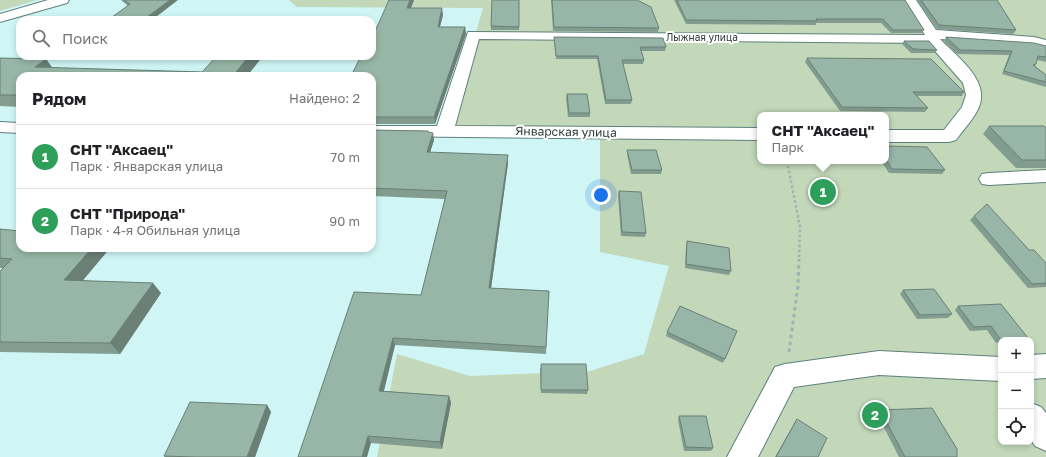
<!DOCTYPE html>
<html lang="ru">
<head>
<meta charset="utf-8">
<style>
	:root { --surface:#fff; --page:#f2f2f2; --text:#202124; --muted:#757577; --line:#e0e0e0; --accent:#ae5000 }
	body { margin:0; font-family:"Golos Text",sans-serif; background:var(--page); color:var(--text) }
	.controls { position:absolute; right:12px; bottom:12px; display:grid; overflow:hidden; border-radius:8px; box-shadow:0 2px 6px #0003 }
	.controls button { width:36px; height:36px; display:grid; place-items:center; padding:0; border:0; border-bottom:1px solid var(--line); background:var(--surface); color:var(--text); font:20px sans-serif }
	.you { position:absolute; left:601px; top:195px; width:14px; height:14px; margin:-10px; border:3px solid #fff; border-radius:50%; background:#1a73e8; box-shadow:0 0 0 6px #1a73e833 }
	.badge { display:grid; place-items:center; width:26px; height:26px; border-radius:50%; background:var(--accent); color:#fff; font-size:13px; font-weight:700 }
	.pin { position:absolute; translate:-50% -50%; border:2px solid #fff; box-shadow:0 1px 4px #0006 }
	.popup { position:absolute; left:757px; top:112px; width:132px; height:52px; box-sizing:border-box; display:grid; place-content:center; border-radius:8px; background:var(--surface); filter:drop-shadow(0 1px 3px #0005); font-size:13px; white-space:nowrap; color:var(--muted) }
	.popup b { font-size:15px; color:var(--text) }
	.popup::after { content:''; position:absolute; left:50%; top:100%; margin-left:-8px; border:8px solid transparent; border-top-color:var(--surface) }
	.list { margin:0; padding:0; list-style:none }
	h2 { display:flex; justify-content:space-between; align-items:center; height:52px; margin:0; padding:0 16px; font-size:17px }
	h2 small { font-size:13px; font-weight:400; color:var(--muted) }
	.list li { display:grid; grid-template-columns:26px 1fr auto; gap:12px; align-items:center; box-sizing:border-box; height:64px; padding:0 16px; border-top:1px solid var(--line) }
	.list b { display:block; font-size:15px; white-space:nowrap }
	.list p { margin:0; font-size:13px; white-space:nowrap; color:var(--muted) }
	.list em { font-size:13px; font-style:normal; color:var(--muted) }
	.icon { flex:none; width:22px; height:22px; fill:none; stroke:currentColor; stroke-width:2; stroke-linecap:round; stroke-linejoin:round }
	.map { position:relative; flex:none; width:1046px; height:457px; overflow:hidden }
	.search { position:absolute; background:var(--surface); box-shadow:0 2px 6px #0003; left:16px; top:16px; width:360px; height:44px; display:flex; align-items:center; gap:10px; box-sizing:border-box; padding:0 14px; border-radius:12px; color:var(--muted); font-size:15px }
	.panel { position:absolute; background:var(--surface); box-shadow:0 2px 6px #0003; left:16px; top:72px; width:360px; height:180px; border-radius:12px }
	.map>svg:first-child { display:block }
</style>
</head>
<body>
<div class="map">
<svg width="1046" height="457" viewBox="0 0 1046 457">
	<rect width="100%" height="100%" fill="#cff6f5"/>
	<!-- green -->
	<path fill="#c2d8b9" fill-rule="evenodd" d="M0,0H37L0,11Z
		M289,0H1046V457H377L397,354L470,376L590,371L644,354L669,266L600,252V132L447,130L483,8L297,7ZM760,115H886V161H760ZM1001,340H1031V442H1001Z"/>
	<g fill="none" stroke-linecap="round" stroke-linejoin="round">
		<defs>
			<path id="street" d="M902,0H916L936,30L1034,37L1046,40V49L1032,45L940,39C957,57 990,80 979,107C974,119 963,130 956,140L949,142H886V130H944L962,107L966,95L963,83L928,43L479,39L455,126L760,128V140L372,136V126H437L468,32L925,35Z
				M0,122L20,123V133L0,132Z
				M1046,170V182L989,185L982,184L979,179L982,174L989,173Z
				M879,351L1001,357V381L879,375L794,387L758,457H727L775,367L785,364Z
				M1046,354V378L1031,379V355Z
				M1031,403L1041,407L1046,413V451L1035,446L1031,440Z"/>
			<path id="secondary" d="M48,0H69L67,3L0,22V14Z"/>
		</defs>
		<!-- street casing -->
		<use href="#street" stroke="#5d807f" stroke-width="2"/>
		<!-- secondary casing -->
		<use href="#secondary" stroke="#5d807f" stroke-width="2"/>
		<!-- path-far1 -->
		<path stroke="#96b5b4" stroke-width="2.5" stroke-dasharray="2.5 2.5" stroke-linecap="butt" d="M787,161L800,227L799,260"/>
		<!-- path -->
		<path stroke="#96b5b4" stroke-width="3" stroke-dasharray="3.5 3.5" stroke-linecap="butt" d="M789,352L798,286L799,259"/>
		<!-- street -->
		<use href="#street" fill="#fff" fill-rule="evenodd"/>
		<!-- secondary -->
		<use href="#secondary" fill="#fff" fill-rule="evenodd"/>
	</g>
	<!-- wall -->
	<path fill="#829d90" d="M121,0H178L128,6Z
		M389,0H414L411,8L443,15L440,27H465L466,34L435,124H372V76Z
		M519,0V30H491V26Z
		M551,0H637L659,28L658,32L553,31Z
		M674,0H905L924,30L922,33H891L881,23H816V25L686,24Z
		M917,0H997L1016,30L1013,34L937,29Z
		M554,37L666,47L665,51H641L644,60L643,64H623L632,100L631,104H605L597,59H556Z
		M946,37L1046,46V62L1037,60L1035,66L1046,75V87L1002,74L1009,55L957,54L944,41Z
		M904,41L937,50L935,53H911L902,44Z
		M217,56H263L247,76H20V107L0,106V58L46,59L52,68L202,72Z
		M807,58L964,92L962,96H917L928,108L925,112L840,111L805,62Z
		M567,94L590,113V117H568L566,98Z
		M989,126L1046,128V168H1016L983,134Z
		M372,130L428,131V132L434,140L430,152L508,163L491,288L549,291L546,354L395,345L384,391L449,396L451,403L442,449L371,443L298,457L421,295L445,199L372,196Z
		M886,146L945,170L942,174L889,173L881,161H886Z
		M627,150L662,170L661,174H631L627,154Z
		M619,191L646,233L645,237L621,236L618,195Z
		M974,216L1046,263V287L1028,288L970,220Z
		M0,229L20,248H110L83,280L161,293L120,354L0,352V271L3,268H0Z
		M687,241L731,271L729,275L685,268L686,246Z
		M903,290L952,314L948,318L917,319L900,294Z
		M958,306L1028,338L1026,340H1001V343H996L987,330L970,331L955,310Z
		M737,331L723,363L666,336L667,332Z
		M540,368L588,390L587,394L541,393Z
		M267,405L271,412L255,457H165L164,456Z
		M880,410L957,457H899L877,414Z
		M679,416L713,448L711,451H684L678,420Z
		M797,419L818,457H775L795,422Z"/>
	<!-- shaded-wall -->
	<path fill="#6a7f76" d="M170,0H178L152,20H143Z
		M410,0H414L408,15L407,8Z
		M442,8L443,15L438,33V27Z
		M465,27L466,34L435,124L434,117Z
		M249,56H263L247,76H233Z
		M46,59L54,70L35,67Z
		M433,133L434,140L428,159L427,152Z
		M508,155V163L490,296L489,288Z
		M92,248H110L74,291L64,280Z
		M153,283L161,293L120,354L110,343Z
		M393,338L395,345L382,398L379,391Z
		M449,396L451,403L442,449L440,442Z
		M267,405L271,412L255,457H247Z
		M368,436L371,443L367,457H362Z"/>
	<!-- building -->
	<path fill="#97b6a8" stroke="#6a7f76" d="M124,0H170L143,20H108L130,4Z
		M389,0H410L407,8H442L438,27H465L434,117H372V76H351L361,56H372V37L377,27Z
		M492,0H519V27L491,26Z
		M552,0H637L651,7L659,28L554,27Z
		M677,0H905L924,30H893L883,19H816L817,21L686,20Z
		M921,0H997L1016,30L939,25Z
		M554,37L663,38L666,47H640L644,60H622L632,100H606L598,56H556Z
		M946,37L1034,43L1046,46V57L1038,56L1036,64L1033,65L1046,75V82L1004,71L1012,51L960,50Z
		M904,41H929L937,50L913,49Z
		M217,56H249L233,76H20V95H0V58L46,59L35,67L202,72Z
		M807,58L931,59L964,92H913L928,108L842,107Z
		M567,94H587L590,113H569Z
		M989,126H1044L1046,128V160H1022Z
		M372,130L428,131V132L433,133L427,152L508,155L489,288L549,291L546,347L393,338L379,391L449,396L440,442L368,436L362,457H298L354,292L421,295L447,191L372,188Z
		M886,146L927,147L945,170L892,169L886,160Z
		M627,150H656L662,170H632Z
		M619,191L641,192L646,233L622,232Z
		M987,204L1029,250H1034L1046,263V283L1032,284L974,216Z
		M0,229L20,231V248H92L64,280L153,283L110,343L0,342V271L12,259L0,258Z
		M687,241L729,248L731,271L686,264Z
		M934,289L952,314L920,315L903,290Z
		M1001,304L1028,338L1000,339L991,326L974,327L958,306Z
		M680,306L737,331L725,359L667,332Z
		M541,364H586L588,390H541Z
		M190,402L267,405L247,457H195L164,456Z
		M932,408L957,449V457H905L880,410Z
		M679,416H706L713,448L686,447Z
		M797,419L827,438L818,457H776Z"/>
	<g text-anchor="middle" stroke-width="4" stroke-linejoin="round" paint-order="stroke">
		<!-- far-street labels -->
		<g font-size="10" fill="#2d3c3b" stroke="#fff">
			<text x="702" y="41">Лыжная улица</text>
		</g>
		<!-- street labels -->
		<g font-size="12" fill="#2d3c3b" stroke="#fff">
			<text transform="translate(566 132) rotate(1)" y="4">Январская улица</text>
		</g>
	</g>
</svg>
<div class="controls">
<button>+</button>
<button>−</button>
<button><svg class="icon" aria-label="locate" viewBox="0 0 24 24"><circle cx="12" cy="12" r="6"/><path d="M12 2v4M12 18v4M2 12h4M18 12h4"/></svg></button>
</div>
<div class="you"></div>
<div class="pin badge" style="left:823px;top:192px;background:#2e9e5b">1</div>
<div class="popup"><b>СНТ &quot;Аксаец&quot;</b>Парк</div>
<div class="pin badge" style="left:875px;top:415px;background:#2e9e5b">2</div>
<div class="search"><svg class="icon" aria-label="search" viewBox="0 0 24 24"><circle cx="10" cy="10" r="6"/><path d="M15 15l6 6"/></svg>Поиск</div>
<section class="panel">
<h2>Рядом<small>Найдено: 2</small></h2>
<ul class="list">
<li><span class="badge" style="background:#2e9e5b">1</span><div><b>СНТ &quot;Аксаец&quot;</b><p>Парк · Январская улица</p></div><em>70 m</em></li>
<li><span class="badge" style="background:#2e9e5b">2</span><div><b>СНТ &quot;Природа&quot;</b><p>Парк · 4-я Обильная улица</p></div><em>90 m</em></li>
</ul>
</section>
</div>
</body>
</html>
